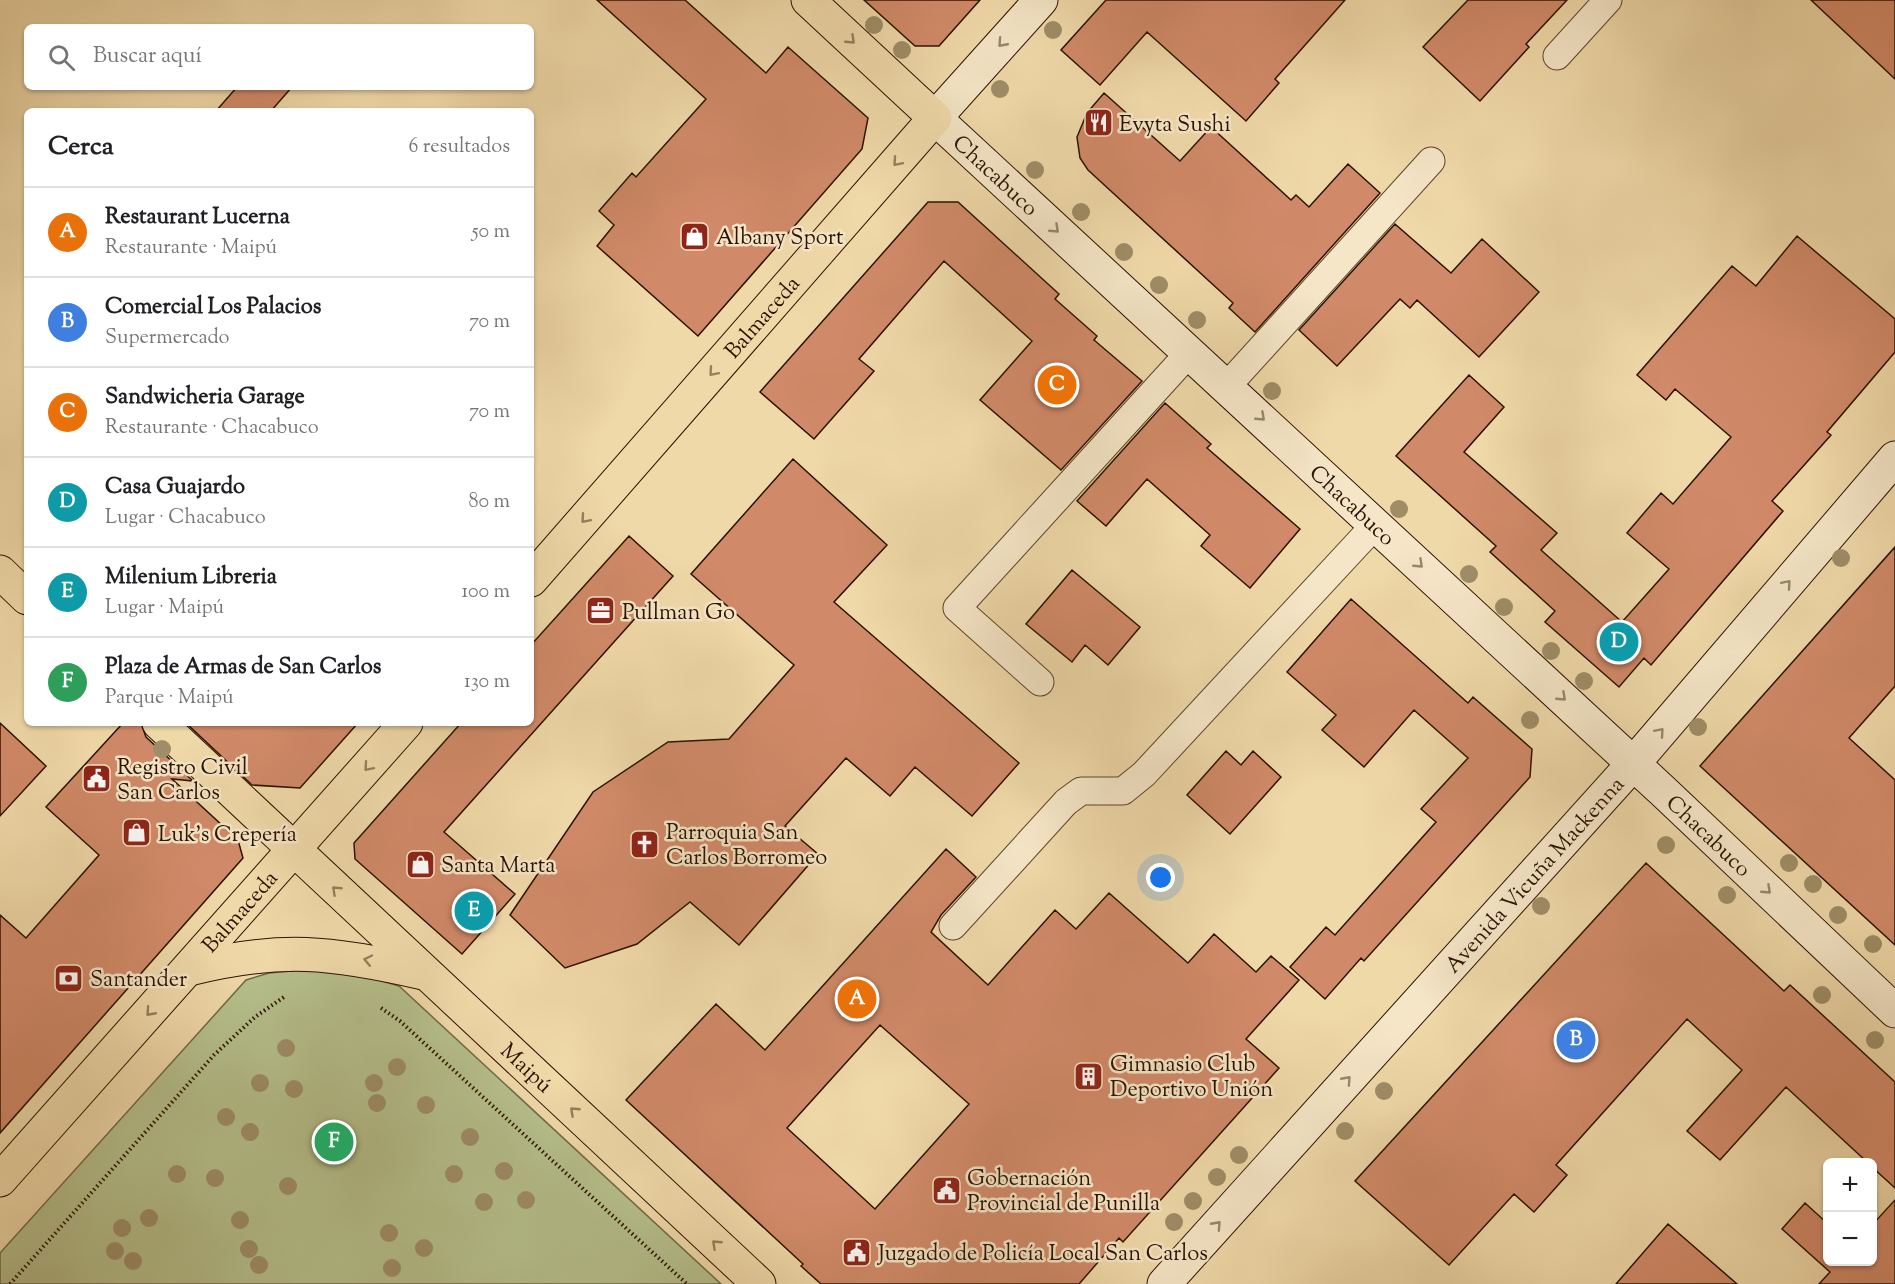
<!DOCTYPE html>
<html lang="es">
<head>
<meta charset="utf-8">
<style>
	:root { --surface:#fff; --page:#f2f2f2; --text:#202124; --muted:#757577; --line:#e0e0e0; --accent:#ea580c }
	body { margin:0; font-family:"Sorts Mill Goudy",serif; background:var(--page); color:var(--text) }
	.controls { position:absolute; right:18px; bottom:18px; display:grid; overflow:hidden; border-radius:9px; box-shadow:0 2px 4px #0004 }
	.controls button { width:54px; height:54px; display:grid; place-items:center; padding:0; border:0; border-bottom:2px solid var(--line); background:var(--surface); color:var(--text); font:30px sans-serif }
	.you { position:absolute; left:1161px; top:878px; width:21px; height:21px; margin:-15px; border:4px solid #fff; border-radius:50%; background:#1a73e8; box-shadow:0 0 0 9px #1a73e833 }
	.badge { display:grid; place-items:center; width:39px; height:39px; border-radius:50%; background:var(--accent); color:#fff; font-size:20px; font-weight:700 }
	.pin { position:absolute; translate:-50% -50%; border:3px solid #fff; box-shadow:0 2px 6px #0006 }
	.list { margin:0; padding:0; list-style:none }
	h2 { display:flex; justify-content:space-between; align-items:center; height:78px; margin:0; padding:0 24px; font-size:26px }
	h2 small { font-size:20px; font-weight:400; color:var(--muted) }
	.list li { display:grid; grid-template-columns:39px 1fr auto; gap:18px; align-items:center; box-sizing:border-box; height:90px; padding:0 24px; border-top:2px solid var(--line) }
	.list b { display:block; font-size:22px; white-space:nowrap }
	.list p { margin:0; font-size:20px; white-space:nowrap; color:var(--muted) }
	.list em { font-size:20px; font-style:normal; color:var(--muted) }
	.icon { flex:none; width:33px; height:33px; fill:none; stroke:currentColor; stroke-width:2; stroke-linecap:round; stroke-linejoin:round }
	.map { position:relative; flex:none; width:1895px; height:1284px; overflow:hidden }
	.search { position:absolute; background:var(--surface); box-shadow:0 2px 4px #0004; left:24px; top:24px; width:510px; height:66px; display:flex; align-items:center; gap:15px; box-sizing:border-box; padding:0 21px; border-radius:9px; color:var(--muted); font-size:22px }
	.panel { position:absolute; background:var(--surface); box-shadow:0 2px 4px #0004; left:24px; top:108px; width:510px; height:618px; border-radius:9px }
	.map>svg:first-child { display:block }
</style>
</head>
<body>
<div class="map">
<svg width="1895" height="1284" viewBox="0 0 1895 1284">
	<rect width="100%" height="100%" fill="#f0d9a9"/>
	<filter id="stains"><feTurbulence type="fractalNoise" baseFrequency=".00333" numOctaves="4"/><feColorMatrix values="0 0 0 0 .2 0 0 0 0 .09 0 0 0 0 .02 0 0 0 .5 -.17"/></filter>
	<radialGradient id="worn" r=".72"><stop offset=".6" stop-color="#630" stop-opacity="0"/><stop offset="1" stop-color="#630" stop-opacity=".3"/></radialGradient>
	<!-- green -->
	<path fill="#b5c08c" stroke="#706946" stroke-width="1.5" d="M311,969L368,977L399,986L721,1284H0V1253L246,980L269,973Z"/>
	<!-- building -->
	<path fill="#d18a69" stroke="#2b1200" stroke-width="1.5" fill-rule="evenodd" d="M597,0H685L766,73L788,47L868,118L862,149L698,336L597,246L614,225L599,211L632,173L636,177L706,99Z
		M864,0H980L939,46H915Z
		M1106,0H1345L1275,79L1279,83L1246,121L1147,32L1100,85L1061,50Z
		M1468,0H1567L1526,44L1529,47L1480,101L1423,47Z
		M1811,0H1895V79Z
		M237,87H292L271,111H216Z
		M1104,93L1180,161L1211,127L1291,200L1296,195L1309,207L1348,164L1380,193L1255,332L1229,308L1233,303L1088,170L1080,158L1077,137L1087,113Z
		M928,202H958L1059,294L1055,299L1097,336L1094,340L1142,381L1061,470L980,400L1032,341L944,261L859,359L874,371L814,439L760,392Z
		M1395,224L1451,273L1482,239L1539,292L1479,357L1417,300L1410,308L1400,299L1337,366L1299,330Z
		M1797,236L1895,319V352L1827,432L1831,435L1772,501L1783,511L1651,665L1644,658L1619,687L1545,622L1555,611L1490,552L1496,546L1396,456L1469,375L1504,407L1464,452L1557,533L1541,550L1622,622L1669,569L1627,533L1661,493L1673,504L1731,437L1675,389L1666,400L1637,375L1732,266L1756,286Z
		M1165,403L1211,444L1207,448L1300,529L1250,588L1201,546L1210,535L1147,479L1106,526L1077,501Z
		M793,459L887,545L834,602L1019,763L972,816L915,767L890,796L846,758L785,826L818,854L739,945L690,902L637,944L565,968L510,915L593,792L668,742L729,739L794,665L691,574Z
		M629,536L673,576L444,832L515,894L462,954L355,859L354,843L461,723H531V645Z
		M1895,547V686L1849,738L1895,780V945L1700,766Z
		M1072,570L1140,627L1108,665L1085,645L1072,662L1026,624Z
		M1351,599L1468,703L1473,697L1532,749L1530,777L1364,961L1361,958L1325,999L1290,967L1326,927L1335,935L1436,822L1421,809L1468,758L1414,710L1364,767L1322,730L1336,715L1287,672Z
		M0,723L46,766L0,816Z
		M123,723H141L146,737L193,781L172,779L238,840L243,858L0,1133V915L26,938L99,855L46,807Z
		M186,723H358L300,788L252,785Z
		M1226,751L1241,765L1253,751L1281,777L1230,834L1187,795Z
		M946,849L976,877L941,915L931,932L988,985L1055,910L1076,929L1109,893L1188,963L1214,934L1256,972L1271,956L1299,980L1246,1039L1279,1068L1123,1242L1119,1238L1079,1284H821L801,1266L803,1264L626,1100L716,1004L765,1050ZM880,1025L969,1104L875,1209L787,1128Z
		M1646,863L1784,991L1790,985L1895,1082V1188L1872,1167V1162H1867L1786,1087L1720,1160L1687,1131L1742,1070L1687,1019L1556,1165L1567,1175L1534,1212L1514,1194L1449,1265L1355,1181Z
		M1895,1200V1284H1819L1830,1272L1782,1229L1805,1203L1827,1223V1262H1872V1225Z
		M1668,1224L1737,1284H1616Z"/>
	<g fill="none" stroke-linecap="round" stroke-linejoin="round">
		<defs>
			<path id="lane" d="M1557,56L1608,0
				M1227,386L1431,161
				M1040,682L957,608L1190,352
				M953,926L1066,802L1081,791H1123L1144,774L1376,524"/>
			<g id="secondary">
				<path id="s1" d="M1041,0L935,118L1665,793L1895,1011"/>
				<path id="s2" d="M1164,1284L1633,764L1895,458"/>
			</g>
			<g id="primary">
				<path d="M0,572L27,598"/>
				<path id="s3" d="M531,580L935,118L808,0"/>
				<path id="s4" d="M159,723L759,1284"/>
				<path d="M189,969C280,946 333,952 423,973"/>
				<path id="s5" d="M0,1180L406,723"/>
			</g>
		</defs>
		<!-- lane casing -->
		<use href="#lane" stroke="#5c442a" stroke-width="29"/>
		<!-- secondary casing -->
		<use href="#secondary" stroke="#2b1200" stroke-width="35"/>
		<!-- primary casing -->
		<use href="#primary" stroke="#2b1200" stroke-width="35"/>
		<!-- path -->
		<path stroke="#2b1200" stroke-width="4" stroke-dasharray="1.5 3" stroke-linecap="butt" d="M381,1008L400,1021L687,1284
			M10,1284L214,1055L255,1017L284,997"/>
		<!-- lane -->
		<use href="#lane" stroke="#f5e6c7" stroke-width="27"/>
		<!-- secondary -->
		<use href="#secondary" stroke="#f5e6c7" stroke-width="33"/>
		<!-- primary -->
		<use href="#primary" stroke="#f0d9a9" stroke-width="33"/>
	</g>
	<!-- trees -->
	<g fill="#9e8d67">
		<circle cx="874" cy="25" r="9"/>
		<circle cx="1053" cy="30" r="9"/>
		<circle cx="902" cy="50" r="9"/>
		<circle cx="1000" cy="89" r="9"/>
		<circle cx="1035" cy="170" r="9"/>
		<circle cx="1081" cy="212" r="9"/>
		<circle cx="1124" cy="252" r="9"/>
		<circle cx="1159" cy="285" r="9"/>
		<circle cx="1197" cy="320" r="9"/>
		<circle cx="1272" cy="391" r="9"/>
		<circle cx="1399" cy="509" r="9"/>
		<circle cx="1841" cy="558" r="9"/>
		<circle cx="1469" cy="574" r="9"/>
		<circle cx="1504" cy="607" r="9"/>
		<circle cx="1551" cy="651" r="9"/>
		<circle cx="1584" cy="681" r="9"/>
		<circle cx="1530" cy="720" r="9"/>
		<circle cx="1698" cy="727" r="9"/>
		<circle cx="162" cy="749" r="9"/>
		<circle cx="1666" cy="845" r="9"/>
		<circle cx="1789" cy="863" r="9"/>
		<circle cx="1813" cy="884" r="9"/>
		<circle cx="1727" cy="895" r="9"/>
		<circle cx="1541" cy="906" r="9"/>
		<circle cx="1838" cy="915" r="9"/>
		<circle cx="1873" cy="944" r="9"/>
		<circle cx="1822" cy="995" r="9"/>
		<circle cx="1875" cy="1040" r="9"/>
		<circle cx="286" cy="1048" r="9"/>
		<circle cx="397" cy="1067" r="9"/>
		<circle cx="260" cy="1083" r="9"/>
		<circle cx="374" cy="1083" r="9"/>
		<circle cx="294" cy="1089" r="9"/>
		<circle cx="1384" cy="1091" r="9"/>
		<circle cx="377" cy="1103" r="9"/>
		<circle cx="426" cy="1105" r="9"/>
		<circle cx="226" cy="1117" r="9"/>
		<circle cx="1345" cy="1131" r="9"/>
		<circle cx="250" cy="1132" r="9"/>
		<circle cx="470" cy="1137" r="9"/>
		<circle cx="1239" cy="1155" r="9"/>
		<circle cx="504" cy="1171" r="9"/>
		<circle cx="177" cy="1174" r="9"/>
		<circle cx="454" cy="1174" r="9"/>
		<circle cx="1217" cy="1177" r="9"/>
		<circle cx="215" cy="1178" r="9"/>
		<circle cx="288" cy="1186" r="9"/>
		<circle cx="526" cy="1200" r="9"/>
		<circle cx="1193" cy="1201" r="9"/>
		<circle cx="484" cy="1202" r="9"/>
		<circle cx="149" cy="1218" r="9"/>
		<circle cx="240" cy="1220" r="9"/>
		<circle cx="1174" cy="1222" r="9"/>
		<circle cx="122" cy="1228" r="9"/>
		<circle cx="389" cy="1233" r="9"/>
		<circle cx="424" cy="1248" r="9"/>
		<circle cx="249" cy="1249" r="9"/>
		<circle cx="115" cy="1251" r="9"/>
		<circle cx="133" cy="1261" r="9"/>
		<circle cx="259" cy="1265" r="9"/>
		<circle cx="392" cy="1268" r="9"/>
	</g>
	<!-- one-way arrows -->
	<defs><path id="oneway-chevron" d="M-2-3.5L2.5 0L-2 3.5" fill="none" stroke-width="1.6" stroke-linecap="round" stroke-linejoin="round" transform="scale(1.5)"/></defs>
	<g stroke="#977f5d">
		<use href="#oneway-chevron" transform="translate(851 40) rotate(43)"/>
		<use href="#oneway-chevron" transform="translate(897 162) rotate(131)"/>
		<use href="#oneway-chevron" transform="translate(713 372) rotate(131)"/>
		<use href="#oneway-chevron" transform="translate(585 519) rotate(131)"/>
		<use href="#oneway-chevron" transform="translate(368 767) rotate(131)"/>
		<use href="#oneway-chevron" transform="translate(336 890) rotate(-137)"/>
		<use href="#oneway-chevron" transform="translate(368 960) rotate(-168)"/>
		<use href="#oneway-chevron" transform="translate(150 1012) rotate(132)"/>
		<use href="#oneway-chevron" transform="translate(574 1111) rotate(-137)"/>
		<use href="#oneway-chevron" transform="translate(716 1244) rotate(-137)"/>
	</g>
	<g stroke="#9a876d">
		<use href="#oneway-chevron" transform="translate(1002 43) rotate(132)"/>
		<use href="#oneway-chevron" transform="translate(1055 229) rotate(43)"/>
		<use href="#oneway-chevron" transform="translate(1261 417) rotate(43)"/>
		<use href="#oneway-chevron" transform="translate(1419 564) rotate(43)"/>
		<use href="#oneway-chevron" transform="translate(1787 584) rotate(-49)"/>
		<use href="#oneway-chevron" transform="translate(1562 697) rotate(43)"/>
		<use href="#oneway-chevron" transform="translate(1660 732) rotate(-49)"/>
		<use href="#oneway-chevron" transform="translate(1767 890) rotate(43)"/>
		<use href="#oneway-chevron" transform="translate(1347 1080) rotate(-48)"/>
		<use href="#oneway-chevron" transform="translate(1217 1225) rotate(-48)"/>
	</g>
	<!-- icons -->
	<defs>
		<symbol id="restaurant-square" viewBox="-11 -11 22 22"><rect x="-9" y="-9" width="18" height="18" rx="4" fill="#8f2418" stroke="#f5e6c7"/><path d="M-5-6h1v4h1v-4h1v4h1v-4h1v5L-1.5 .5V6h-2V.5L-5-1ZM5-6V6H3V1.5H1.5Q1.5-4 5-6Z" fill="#fff"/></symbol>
		<symbol id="shop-square" viewBox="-11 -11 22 22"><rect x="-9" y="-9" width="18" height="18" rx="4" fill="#8f2418" stroke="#f5e6c7"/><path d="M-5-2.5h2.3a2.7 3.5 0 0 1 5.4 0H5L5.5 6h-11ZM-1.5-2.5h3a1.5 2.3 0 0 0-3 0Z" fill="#fff"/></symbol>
		<symbol id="office-square" viewBox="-11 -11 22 22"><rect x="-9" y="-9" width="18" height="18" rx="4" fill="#8f2418" stroke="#f5e6c7"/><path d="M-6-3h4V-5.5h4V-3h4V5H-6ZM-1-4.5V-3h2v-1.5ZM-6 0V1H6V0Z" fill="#fff"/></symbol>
		<symbol id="civic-square" viewBox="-11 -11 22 22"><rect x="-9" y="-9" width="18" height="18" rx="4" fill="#8f2418" stroke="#f5e6c7"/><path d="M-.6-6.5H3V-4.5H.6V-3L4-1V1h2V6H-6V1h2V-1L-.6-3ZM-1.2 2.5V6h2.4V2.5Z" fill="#fff"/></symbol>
		<symbol id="church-square" viewBox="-11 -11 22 22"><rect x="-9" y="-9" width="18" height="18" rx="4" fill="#8f2418" stroke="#f5e6c7"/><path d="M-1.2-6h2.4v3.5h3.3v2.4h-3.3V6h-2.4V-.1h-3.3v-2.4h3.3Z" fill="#fff"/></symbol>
		<symbol id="bank-square" viewBox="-11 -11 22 22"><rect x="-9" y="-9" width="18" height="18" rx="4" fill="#8f2418" stroke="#f5e6c7"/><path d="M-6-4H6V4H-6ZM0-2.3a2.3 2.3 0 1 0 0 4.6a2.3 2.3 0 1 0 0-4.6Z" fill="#fff"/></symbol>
		<symbol id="building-square" viewBox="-11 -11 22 22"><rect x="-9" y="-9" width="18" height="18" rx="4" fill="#8f2418" stroke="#f5e6c7"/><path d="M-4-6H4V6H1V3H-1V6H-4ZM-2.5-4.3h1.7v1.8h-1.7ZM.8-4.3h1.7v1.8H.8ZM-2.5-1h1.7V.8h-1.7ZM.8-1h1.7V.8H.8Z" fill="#fff"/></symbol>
	</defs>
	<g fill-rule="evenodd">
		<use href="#restaurant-square" x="1082" y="106" width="33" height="33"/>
		<use href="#shop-square" x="678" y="220" width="33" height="33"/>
		<use href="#office-square" x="584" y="594" width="33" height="33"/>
		<use href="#civic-square" x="80" y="762" width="33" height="33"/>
		<use href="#shop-square" x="120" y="816" width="33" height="33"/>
		<use href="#church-square" x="628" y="828" width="33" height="33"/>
		<use href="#shop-square" x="404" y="848" width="33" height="33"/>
		<use href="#bank-square" x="52" y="962" width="33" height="33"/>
		<use href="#building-square" x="1072" y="1060" width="33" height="33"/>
		<use href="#civic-square" x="930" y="1174" width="33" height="33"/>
		<use href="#civic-square" x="840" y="1236" width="33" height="33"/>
	</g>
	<g text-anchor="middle" stroke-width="5" stroke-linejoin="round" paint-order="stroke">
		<!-- poi labels -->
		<g font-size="22" fill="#2b1200" stroke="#f5e6c7" text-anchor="start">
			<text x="1119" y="131">Evyta Sushi</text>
			<text x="716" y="244">Albany Sport</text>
			<text x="622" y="619">Pullman Go</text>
			<text x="117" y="774">Registro Civil<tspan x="117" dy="25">San Carlos</tspan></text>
			<text x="666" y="839">Parroquia San<tspan x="666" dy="25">Carlos Borromeo</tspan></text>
			<text x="158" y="841">Luk's Crepería</text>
			<text x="441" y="872">Santa Marta</text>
			<text x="90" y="986">Santander</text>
			<text x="1110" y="1071">Gimnasio Club<tspan x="1110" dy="25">Deportivo Unión</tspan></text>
			<text x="967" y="1185">Gobernación<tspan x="967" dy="25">Provincial de Punilla</tspan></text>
			<text x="878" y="1260">Juzgado de Policía Local San Carlos</text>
		</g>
		<!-- street labels -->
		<g font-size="22" fill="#2b1200" stroke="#f5e6c7">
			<text dy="8" stroke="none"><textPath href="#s1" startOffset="242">Chacabuco</textPath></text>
			<text dy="8" stroke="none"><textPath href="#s3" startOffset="350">Balmaceda</textPath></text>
			<text dy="8" stroke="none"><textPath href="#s1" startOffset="728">Chacabuco</textPath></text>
			<text dy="8" stroke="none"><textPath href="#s1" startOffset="1214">Chacabuco</textPath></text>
			<text dy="8" stroke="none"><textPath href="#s2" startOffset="552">Avenida Vicuña Mackenna</textPath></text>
			<text dy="8" stroke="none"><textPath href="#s5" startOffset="360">Balmaceda</textPath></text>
			<text dy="8" stroke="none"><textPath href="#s4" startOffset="504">Maipú</textPath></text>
		</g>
	</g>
	<rect width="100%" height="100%" filter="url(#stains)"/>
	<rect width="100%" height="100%" fill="url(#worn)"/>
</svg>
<div class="controls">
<button>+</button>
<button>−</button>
</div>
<div class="you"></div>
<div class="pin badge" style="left:857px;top:999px;background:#e8710a">A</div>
<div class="pin badge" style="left:1576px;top:1040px;background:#3f7fe0">B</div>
<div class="pin badge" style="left:1057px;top:385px;background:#e8710a">C</div>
<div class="pin badge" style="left:1619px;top:642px;background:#0f9aa8">D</div>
<div class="pin badge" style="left:474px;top:911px;background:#0f9aa8">E</div>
<div class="pin badge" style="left:334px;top:1142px;background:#2e9e5b">F</div>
<div class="search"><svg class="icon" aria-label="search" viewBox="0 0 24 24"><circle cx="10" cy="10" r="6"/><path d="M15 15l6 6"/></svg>Buscar aquí</div>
<section class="panel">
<h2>Cerca<small>6 resultados</small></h2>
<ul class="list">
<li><span class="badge" style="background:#e8710a">A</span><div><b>Restaurant Lucerna</b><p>Restaurante · Maipú</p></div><em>50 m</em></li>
<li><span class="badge" style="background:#3f7fe0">B</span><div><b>Comercial Los Palacios</b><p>Supermercado</p></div><em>70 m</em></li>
<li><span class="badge" style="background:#e8710a">C</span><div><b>Sandwicheria Garage</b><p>Restaurante · Chacabuco</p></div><em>70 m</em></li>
<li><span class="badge" style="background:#0f9aa8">D</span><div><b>Casa Guajardo</b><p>Lugar · Chacabuco</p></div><em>80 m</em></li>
<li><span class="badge" style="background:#0f9aa8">E</span><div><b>Milenium Libreria</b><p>Lugar · Maipú</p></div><em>100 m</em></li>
<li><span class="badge" style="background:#2e9e5b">F</span><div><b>Plaza de Armas de San Carlos</b><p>Parque · Maipú</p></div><em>130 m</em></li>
</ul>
</section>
</div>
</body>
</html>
